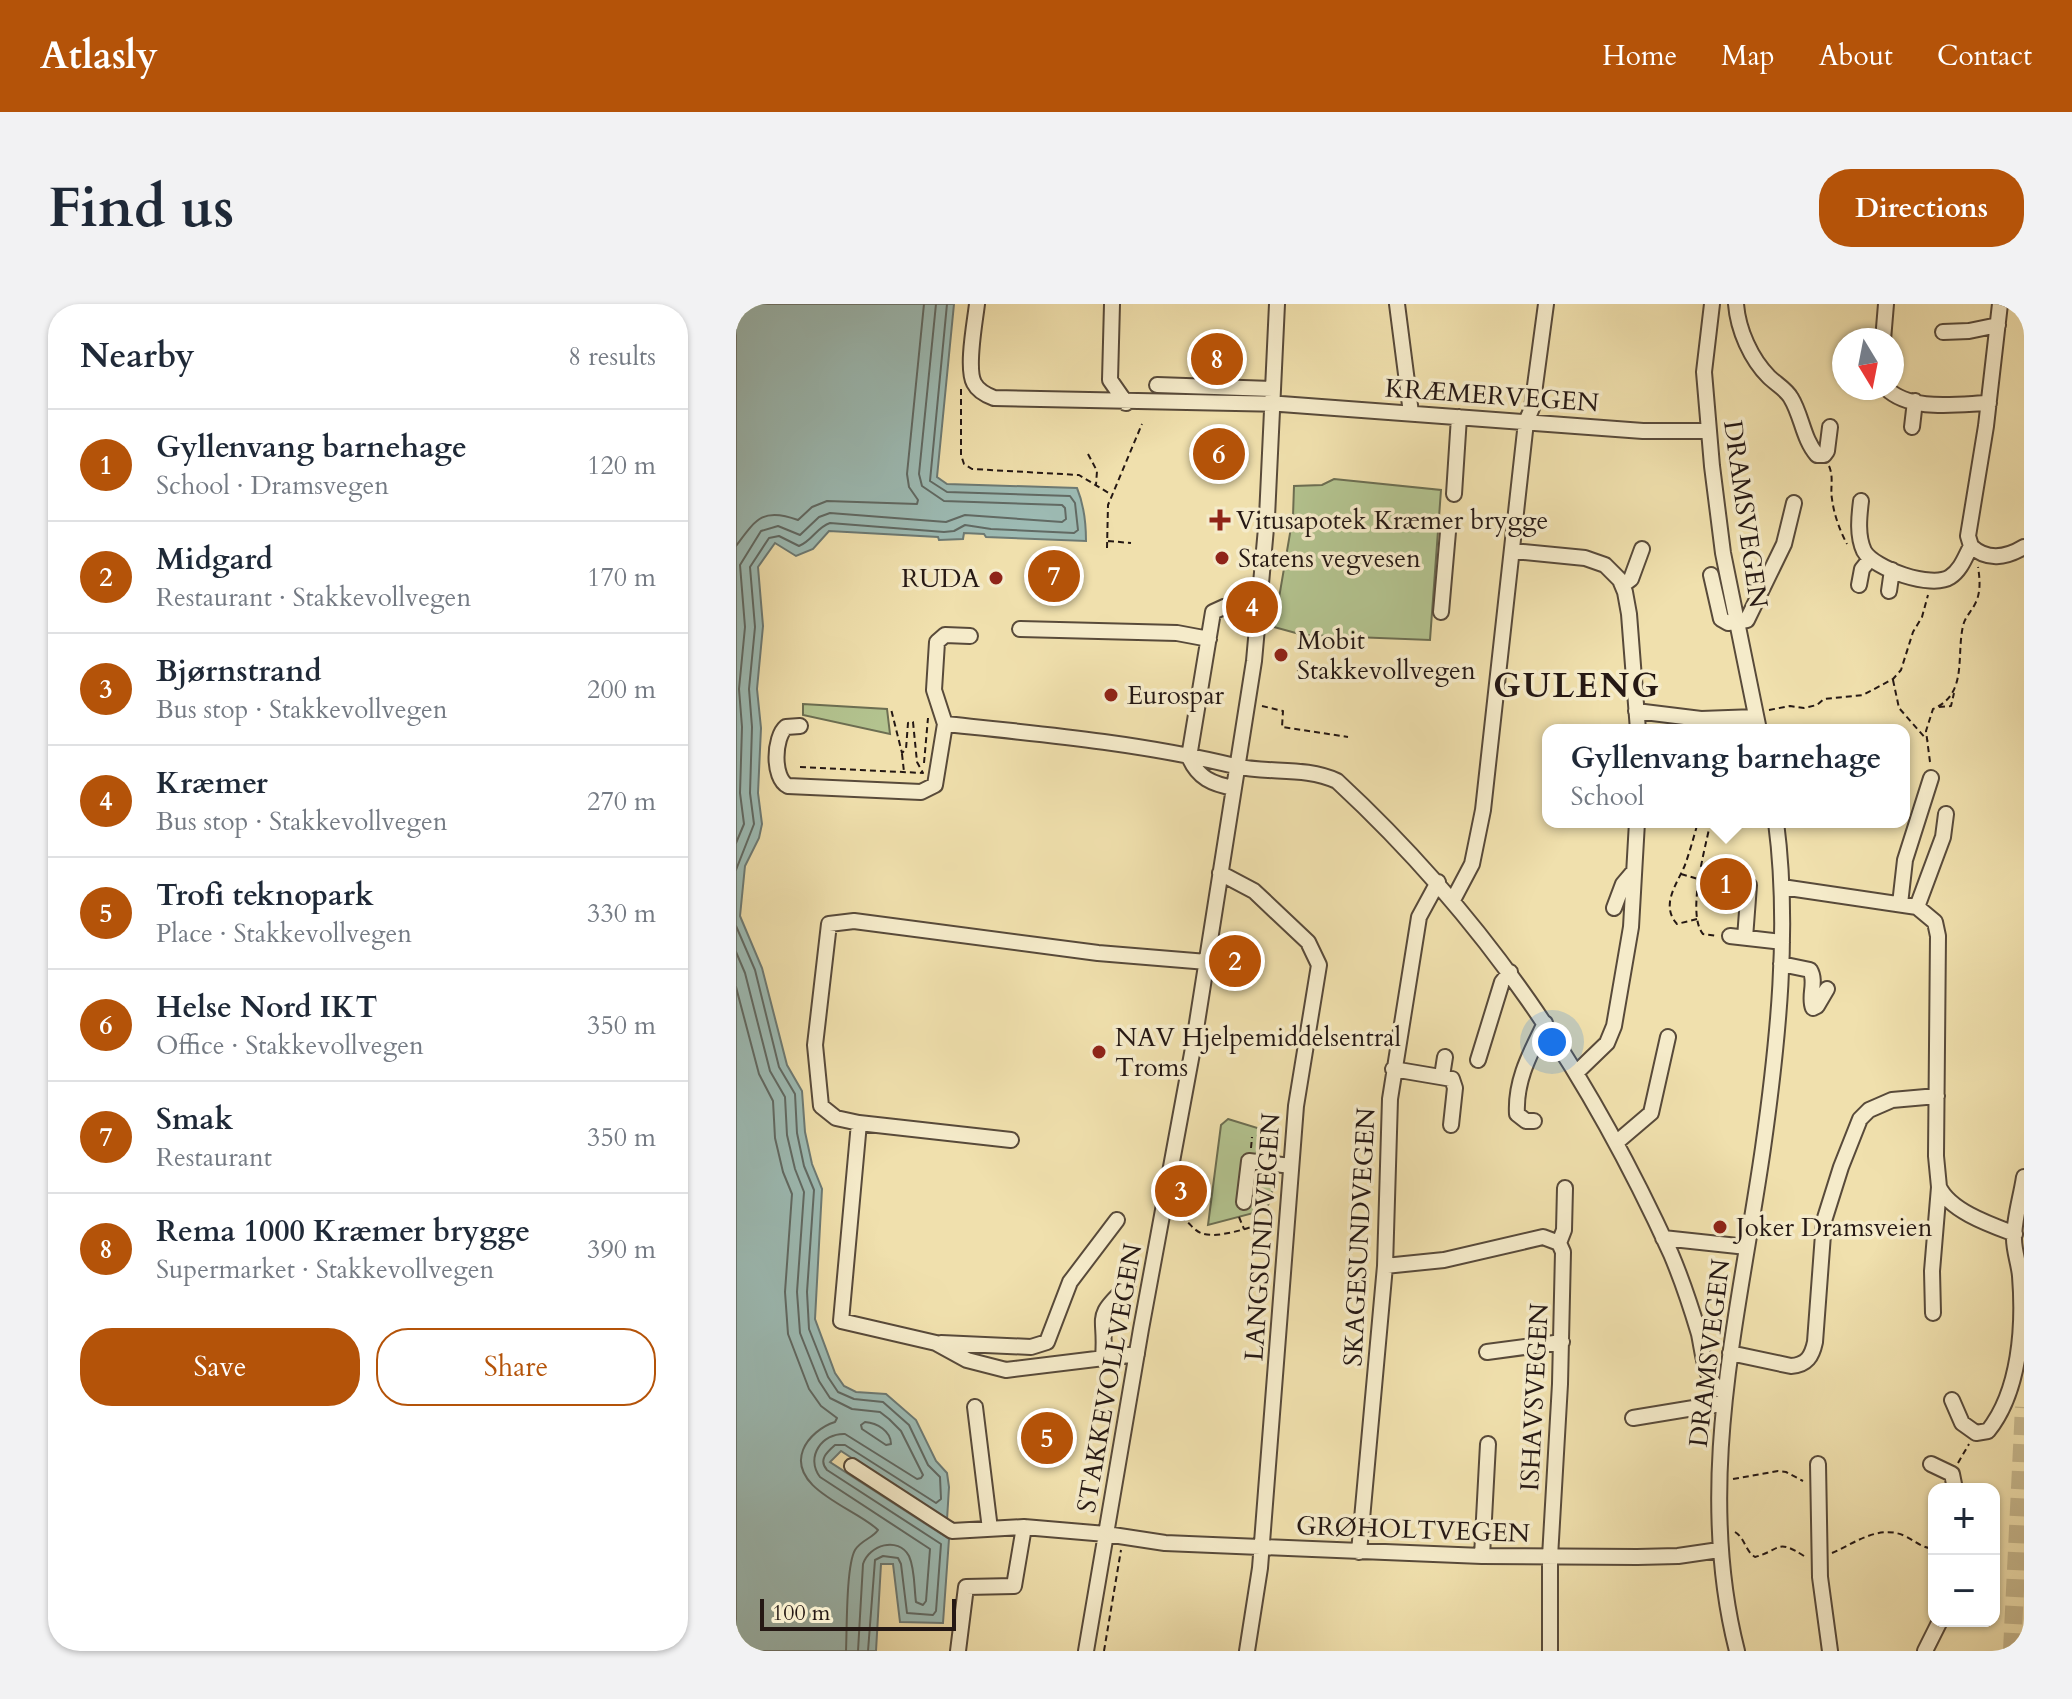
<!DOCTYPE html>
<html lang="en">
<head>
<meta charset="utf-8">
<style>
	:root { --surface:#fff; --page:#f2f2f3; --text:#1f2937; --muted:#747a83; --line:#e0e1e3; --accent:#b45309 }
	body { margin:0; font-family:Cardo,serif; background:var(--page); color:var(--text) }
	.controls { position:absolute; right:24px; bottom:24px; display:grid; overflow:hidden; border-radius:16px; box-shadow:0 2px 6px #0004 }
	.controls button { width:72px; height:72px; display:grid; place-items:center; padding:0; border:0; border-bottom:2px solid var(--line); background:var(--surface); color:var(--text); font:40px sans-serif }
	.compass { position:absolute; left:1096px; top:24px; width:72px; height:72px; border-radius:50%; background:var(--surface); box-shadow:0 2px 6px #0004; rotate:170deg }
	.scale { position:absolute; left:24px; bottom:20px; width:196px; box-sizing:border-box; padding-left:8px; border:4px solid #251814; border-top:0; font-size:22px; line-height:28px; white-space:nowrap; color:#251814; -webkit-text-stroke:6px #f5ebca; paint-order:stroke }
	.you { position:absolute; left:816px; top:738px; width:28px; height:28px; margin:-20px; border:6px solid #fff; border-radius:50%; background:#1a73e8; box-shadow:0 0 0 12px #1a73e833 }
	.badge { display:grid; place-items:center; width:52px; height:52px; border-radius:50%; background:var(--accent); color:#fff; font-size:26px; font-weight:700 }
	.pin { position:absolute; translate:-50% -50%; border:4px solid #fff; box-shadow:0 2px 8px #0006 }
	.popup { position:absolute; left:806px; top:420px; width:368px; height:104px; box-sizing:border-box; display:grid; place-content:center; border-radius:16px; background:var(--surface); filter:drop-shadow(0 2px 6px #0005); font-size:26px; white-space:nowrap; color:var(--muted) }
	.popup b { font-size:30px; color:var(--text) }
	.popup::after { content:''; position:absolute; left:50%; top:100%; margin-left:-16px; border:16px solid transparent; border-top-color:var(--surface) }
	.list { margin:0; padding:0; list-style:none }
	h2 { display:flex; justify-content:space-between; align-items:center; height:104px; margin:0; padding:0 32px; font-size:34px }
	h2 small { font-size:26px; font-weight:400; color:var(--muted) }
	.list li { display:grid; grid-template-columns:52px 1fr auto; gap:24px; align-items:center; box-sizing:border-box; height:112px; padding:0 32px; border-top:2px solid var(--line) }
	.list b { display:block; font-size:30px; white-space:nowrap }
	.list p { margin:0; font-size:26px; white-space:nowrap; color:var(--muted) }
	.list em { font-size:26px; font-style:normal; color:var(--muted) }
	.actions { display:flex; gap:16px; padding:24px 32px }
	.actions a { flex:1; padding:18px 0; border:2px solid var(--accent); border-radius:32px; text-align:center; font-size:28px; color:var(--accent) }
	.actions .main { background:var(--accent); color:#fff }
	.map { position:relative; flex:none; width:1288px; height:1347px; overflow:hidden; border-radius:32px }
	header { display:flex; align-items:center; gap:48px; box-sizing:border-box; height:112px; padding:0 40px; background:var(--accent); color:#fff }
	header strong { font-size:38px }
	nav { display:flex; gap:44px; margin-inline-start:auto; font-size:28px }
	.intro { display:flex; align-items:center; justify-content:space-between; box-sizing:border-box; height:192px; padding:0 48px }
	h1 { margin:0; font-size:56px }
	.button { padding:20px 36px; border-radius:32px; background:var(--accent); color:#fff; font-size:28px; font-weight:700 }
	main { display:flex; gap:48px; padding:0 48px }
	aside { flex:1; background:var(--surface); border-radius:32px; box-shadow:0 2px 6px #0004 }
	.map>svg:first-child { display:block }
</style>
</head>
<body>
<header>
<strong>Atlasly</strong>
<nav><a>Home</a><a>Map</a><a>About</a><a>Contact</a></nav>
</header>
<div class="intro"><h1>Find us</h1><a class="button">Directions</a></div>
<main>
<aside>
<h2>Nearby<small>8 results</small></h2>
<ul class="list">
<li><span class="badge">1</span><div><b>Gyllenvang barnehage</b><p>School · Dramsvegen</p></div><em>120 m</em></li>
<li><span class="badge">2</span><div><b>Midgard</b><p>Restaurant · Stakkevollvegen</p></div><em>170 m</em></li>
<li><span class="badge">3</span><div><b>Bjørnstrand</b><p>Bus stop · Stakkevollvegen</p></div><em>200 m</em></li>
<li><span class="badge">4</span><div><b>Kræmer</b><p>Bus stop · Stakkevollvegen</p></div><em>270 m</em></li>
<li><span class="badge">5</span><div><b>Trofi teknopark</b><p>Place · Stakkevollvegen</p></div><em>330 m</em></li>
<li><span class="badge">6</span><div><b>Helse Nord IKT</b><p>Office · Stakkevollvegen</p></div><em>350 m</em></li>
<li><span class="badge">7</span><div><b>Smak</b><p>Restaurant</p></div><em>350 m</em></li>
<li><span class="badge">8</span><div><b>Rema 1000 Kræmer brygge</b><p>Supermarket · Stakkevollvegen</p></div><em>390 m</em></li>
</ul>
<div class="actions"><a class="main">Save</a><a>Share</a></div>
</aside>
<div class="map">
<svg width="1288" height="1347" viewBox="0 0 1288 1347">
	<rect width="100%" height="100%" fill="#f0e0ad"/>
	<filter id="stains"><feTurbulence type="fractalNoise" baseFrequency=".0025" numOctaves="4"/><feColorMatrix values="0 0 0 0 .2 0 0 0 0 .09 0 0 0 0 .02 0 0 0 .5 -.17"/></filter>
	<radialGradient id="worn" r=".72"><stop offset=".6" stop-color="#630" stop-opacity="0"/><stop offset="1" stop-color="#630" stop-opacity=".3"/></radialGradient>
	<!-- green -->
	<path fill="#b3c38f" stroke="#6c6e52" stroke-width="2" d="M598,175L705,186L694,336L567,331L538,323L557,212L558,182L586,181Z
		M67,400L151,405L154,430L67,411Z
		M492,815L544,831L535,896L529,906L472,921L485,821Z"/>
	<!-- water -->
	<path fill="#9dbbb4" stroke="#6d7a74" stroke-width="2" d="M0,0H218L201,173L211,180L341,184C348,201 350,219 350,237L250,233L248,230L228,229L227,235L203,236L202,233L93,227L77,245L60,252L39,239L22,263L27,322L21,385L25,424L22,489L26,520L23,534L9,562L4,612L26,664L51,761L66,787L69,828L76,860L86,885L79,1015L99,1069L108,1082L120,1088L150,1090L180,1116L200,1157L211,1169L213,1183L211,1216L105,1147L94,1158L213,1235L207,1319L164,1318L157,1260H145L140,1347H0Z"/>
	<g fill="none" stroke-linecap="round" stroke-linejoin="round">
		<!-- shore -->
		<path stroke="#616a64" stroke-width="2" d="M0,242C20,215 27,203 62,216L76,203L91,197L181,200L182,196L173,183L171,170L188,0
			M0,539L8,520L4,489L6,423L3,385L9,323L4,261L25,227L42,222L64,231L83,213L94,209L210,218L229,211L326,218L330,215L329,204L326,201L208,197L186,182L183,170L200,0
			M0,566L18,520L14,489L16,423L13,385L19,323L14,263L33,234L43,232L63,242C76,237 81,223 94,219L208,228L218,227L229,221L255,225L338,229L342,226L339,199L334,192L211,188L194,177L211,0
			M0,622L19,666L43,763L59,790L61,829L68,862L78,886L71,988L73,1025L92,1073L102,1088L118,1095L147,1098L173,1121L192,1161L204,1173L205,1195L200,1199L109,1141H99C91,1148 82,1156 91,1166L205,1240L200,1307L197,1311L171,1309L165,1260L162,1254L147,1252L139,1256L132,1347
			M0,648L9,669L34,767L49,793L51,831L59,865L68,888L61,988L64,1029L83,1077L94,1094L116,1105L144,1108L153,1115L165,1127L187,1171L185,1174L181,1175L109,1130C86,1129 69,1153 84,1173L194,1245L190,1297L187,1301L180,1298C178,1284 179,1265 173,1252C162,1232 133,1241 127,1260L122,1347
			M0,683L23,770L37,797L39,834L47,868L56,890L49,988L52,1030L73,1085L85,1102L101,1114L99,1118C86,1122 72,1133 67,1146C52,1185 121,1205 142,1226C137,1234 125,1236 119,1246C110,1262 111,1326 110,1347
			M129,1118C141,1119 155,1127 155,1140L150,1141L126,1125L125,1121Z"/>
		<!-- major-tunnel -->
		<path stroke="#c7b88e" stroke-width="18" stroke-dasharray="18 9" stroke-linecap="butt" d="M1276,1347L1288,1103"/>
		<defs>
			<path id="minor" d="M241,0C239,18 230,64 238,79C242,87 250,91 258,94L545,100L907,127H972
				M376,0L374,76L390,99
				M661,0L675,109
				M976,0L968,68L976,162L987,249L1023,426
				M1000,0C1002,26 1015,55 1033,73C1040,80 1050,85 1055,94C1066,112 1067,135 1081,151H1088L1091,147L1094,123
				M1207,28L1233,27L1262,21
				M1147,36L1150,0
				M421,81L537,85
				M1150,84C1174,108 1222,100 1253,99
				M1176,123L1179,97
				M718,190L723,113
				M1125,197C1123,213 1121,232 1128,247C1138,265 1196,285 1214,273C1225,266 1229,253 1235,242
				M1235,242L1232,232L1250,122L1264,0
				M1235,242C1251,257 1270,254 1288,243
				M777,247L849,254L869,261L884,276L889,288L893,310L902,426
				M975,271L985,315L992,319L1011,316L1048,240L1058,199
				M887,281L895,275L906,245
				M1123,281L1126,265L1134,255
				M1153,287L1156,266
				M705,308L712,228
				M284,325L441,329L473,335
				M900,407L965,415L1020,413
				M209,420L198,386L201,338L209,331L234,332
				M64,422L50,423C38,433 36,474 52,482L185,488L199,481L209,420C305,430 405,439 499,462C533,470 569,462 601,477C750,615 851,766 935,950C946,976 955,1003 963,1030C966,1044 967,1059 973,1072C976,1079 982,1085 989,1089
				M498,484C476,480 462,474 453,453L477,308L488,303L525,298
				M484,569L518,587L572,638L583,661L560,802L524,1264L511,1347
				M1046,583L1181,603L1199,618L1202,632L1200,852L1203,883L1196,967L1197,1009
				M717,596L736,560L747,506L790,118L796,104L810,0
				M1164,600L1169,556L1195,474
				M1181,603L1207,533L1210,510
				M878,604L887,580L898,567
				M994,632L1046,638
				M1009,634L1013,581
				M1045,660L1074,666C1081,678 1072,692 1077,704L1081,702L1091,685
				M742,756L766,678L774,668
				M657,765L716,775L719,784L715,821
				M841,768L871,739L878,722L895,623L901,518
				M706,772L709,753
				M798,817H790L781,810C779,776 795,748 809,719
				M123,819L275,836
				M881,838L915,809L932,733
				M1203,883C1214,907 1255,921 1279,930
				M508,898L513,857L555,862
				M927,934L1011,943
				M823,939L828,926L829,884
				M649,962L708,956L807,933L823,939L827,948L824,1080L814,1253V1347
				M205,1039L295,1043L311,1038L334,978L381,916
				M751,1048L826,1038
				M994,1049L1055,1062C1071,1061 1076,1052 1079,1038L1088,917L1105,863L1124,815L1133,806L1156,796L1201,792
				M401,1050L270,1066L231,1056L200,1039L105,1017L123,819L100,814L85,802L79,741L93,620L118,617L362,649L471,658
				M367,1053C371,1010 355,1016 392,982
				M1216,1096L1226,1119L1240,1129L1252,1127C1284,1087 1288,1022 1284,972C1283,960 1278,947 1278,935C1278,915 1285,893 1288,873
				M239,1103L254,1225
				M897,1114L988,1099
				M1082,1160L1084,1273L1094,1347
				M1195,1160L1216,1170L1219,1185
				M116,1162L216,1227L288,1223L370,1230L429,1239L746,1252L901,1253L942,1252L983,1246
				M623,1248L649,962L654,795L683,613L702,578
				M746,1252L752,1140
				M222,1347L230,1283L278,1282L288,1223
				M350,1347L405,1025L457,744L518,357L531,213L541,0
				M1001,1347C958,1179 1003,1011 1027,844C1042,738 1054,624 1040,518
				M1189,1347L1204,1317"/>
		</defs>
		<!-- minor casing -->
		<use href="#minor" stroke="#584a3a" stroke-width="18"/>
		<!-- path -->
		<path stroke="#251814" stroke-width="2" stroke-dasharray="6 4" stroke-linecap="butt" d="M225,85V151L228,160L236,165L343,171L376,191
			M352,150L361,167L360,181
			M1093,162C1098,173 1094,184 1096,195C1098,211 1104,227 1111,240
			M372,237L395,239
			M371,244L372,201L406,120
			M561,366L618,371V374
			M1157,376L1163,404L1192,437
			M526,402L547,407L546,423L612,433
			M1203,403L1215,402L1218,389
			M1033,406L1054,402L1068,404L1081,401L1088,395L1127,391L1157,375L1165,366L1177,328L1186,313L1192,291
			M166,450L168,468
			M1194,458L1190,427L1197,405C1232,390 1220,353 1227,322C1229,313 1235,308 1239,300C1245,289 1244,275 1242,263
			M188,459L192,414
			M64,463L187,469L181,458L177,418L172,419L170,445L166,449L155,405
			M971,518L973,525C968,549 951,611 967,630L982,632
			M945,570L962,575
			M961,615L941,620C924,601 941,580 949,561C954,547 958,532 962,518
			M515,844L516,833
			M444,913C453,917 457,926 465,929C481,936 519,922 535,916
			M503,913L508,925
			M1222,1159L1233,1140
			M997,1175L1042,1167L1050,1168L1067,1177
			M999,1228C1009,1234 1009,1247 1019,1253C1045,1246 1040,1234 1068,1252
			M1096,1249C1119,1239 1143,1220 1169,1232C1179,1237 1187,1245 1198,1244
			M1278,1346L1279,1347
			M368,1347L385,1246"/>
		<!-- minor -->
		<use href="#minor" stroke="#f5ebca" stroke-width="14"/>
	</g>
	<!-- markers -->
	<g fill="#8f2418" stroke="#f5ebca" stroke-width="3">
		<path d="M480 204h8v8h8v8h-8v8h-8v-8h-8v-8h8z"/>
		<circle cx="486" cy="254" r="8"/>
		<circle cx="260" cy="274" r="8"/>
		<circle cx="545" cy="351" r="8"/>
		<circle cx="375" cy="391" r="8"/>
		<circle cx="363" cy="748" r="8"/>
		<circle cx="984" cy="923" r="8"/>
	</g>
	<g text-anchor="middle" stroke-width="7" stroke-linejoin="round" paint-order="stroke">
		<!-- street labels -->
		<g font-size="26" fill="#251814" stroke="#f5ebca">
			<text transform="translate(756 91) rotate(4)" y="9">KRÆMERVEGEN</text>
			<text transform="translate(1010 210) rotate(82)" y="9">DRAMSVEGEN</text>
			<text transform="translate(526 933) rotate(-86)" y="9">LANGSUNDVEGEN</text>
			<text transform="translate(623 933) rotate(-87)" y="9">SKAGESUNDVEGEN</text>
			<text transform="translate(973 1049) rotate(-83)" y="9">DRAMSVEGEN</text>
			<text transform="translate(373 1074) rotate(-80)" y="9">STAKKEVOLLVEGEN</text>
			<text transform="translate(798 1093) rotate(-87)" y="9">ISHAVSVEGEN</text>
			<text transform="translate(677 1225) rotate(2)" y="9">GRØHOLTVEGEN</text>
		</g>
		<!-- poi labels -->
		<g font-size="26" fill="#251814" stroke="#f5ebca" text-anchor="start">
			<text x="500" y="225">Vitusapotek Kræmer brygge</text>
			<text x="502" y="263">Statens vegvesen</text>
			<text x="244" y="283" text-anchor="end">RUDA</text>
			<text x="561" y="345">Mobit<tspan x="561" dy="30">Stakkevollvegen</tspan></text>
			<text x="391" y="400">Eurospar</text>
			<text x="379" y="742">NAV Hjelpemiddelsentral<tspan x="379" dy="30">Troms</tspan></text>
			<text x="1000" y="932">Joker Dramsveien</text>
		</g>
		<!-- district labels -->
		<g font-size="34" font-weight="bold" letter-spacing="2" fill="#251814" stroke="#f5ebca">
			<text x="841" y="393">GULENG</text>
		</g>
	</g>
	<rect width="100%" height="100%" filter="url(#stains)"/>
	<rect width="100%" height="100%" fill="url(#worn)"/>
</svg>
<div class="controls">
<button>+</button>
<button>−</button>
</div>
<svg class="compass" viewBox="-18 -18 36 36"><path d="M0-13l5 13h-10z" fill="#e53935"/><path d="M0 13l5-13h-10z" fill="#747a83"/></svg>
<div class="scale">100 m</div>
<div class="you"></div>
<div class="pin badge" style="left:990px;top:580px">1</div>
<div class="popup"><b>Gyllenvang barnehage</b>School</div>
<div class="pin badge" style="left:499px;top:657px">2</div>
<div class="pin badge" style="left:445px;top:887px">3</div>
<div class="pin badge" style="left:516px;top:303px">4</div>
<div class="pin badge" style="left:311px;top:1134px">5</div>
<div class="pin badge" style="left:483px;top:150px">6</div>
<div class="pin badge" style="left:318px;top:272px">7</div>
<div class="pin badge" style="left:481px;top:55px">8</div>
</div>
</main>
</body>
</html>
